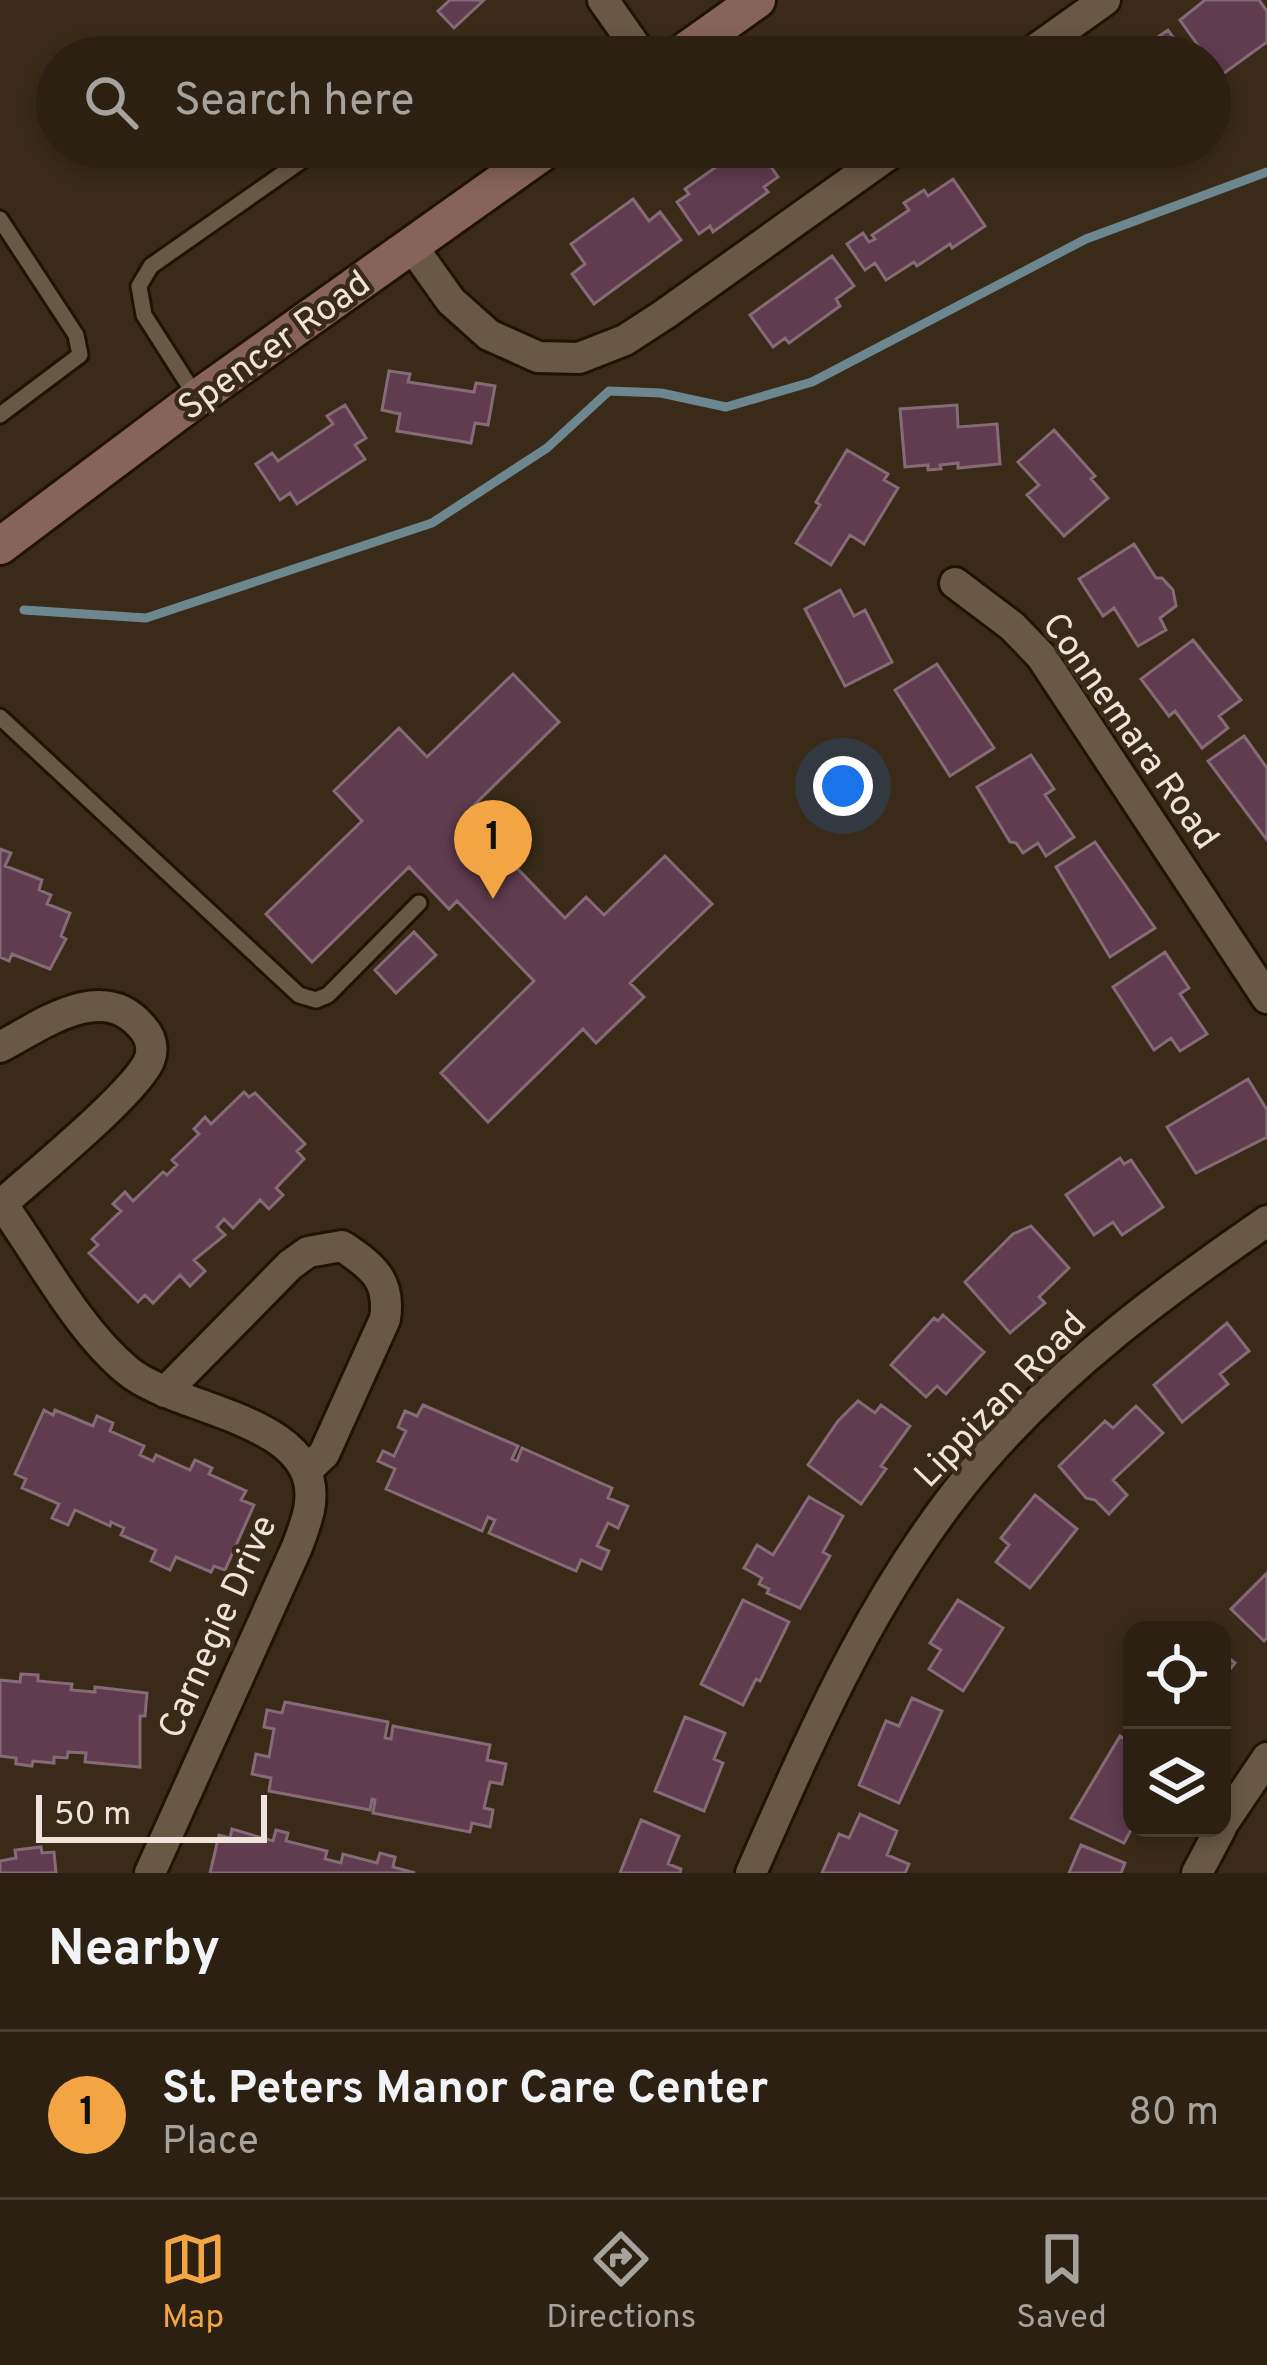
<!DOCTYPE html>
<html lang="en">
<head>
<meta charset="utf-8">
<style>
	:root { --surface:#2b2012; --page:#372d20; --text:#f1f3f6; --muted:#a6a39f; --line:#473e32; --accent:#f3a443 }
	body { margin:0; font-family:Overpass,sans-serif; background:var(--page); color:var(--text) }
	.controls { position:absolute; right:36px; bottom:36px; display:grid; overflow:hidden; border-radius:24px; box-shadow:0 6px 18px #0003 }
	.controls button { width:108px; height:108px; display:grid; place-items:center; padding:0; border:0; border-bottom:3px solid var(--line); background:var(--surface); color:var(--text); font:60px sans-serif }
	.scale { position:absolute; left:36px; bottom:30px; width:231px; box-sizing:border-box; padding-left:12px; border:6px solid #eee4d9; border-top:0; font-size:33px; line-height:42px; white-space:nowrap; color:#eee4d9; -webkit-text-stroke:9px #392b18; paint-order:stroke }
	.you { position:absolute; left:843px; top:786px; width:42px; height:42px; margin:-30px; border:9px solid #fff; border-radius:50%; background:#1a73e8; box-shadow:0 0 0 18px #1a73e833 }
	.badge { display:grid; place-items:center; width:78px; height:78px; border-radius:50%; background:var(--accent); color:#111; font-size:39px; font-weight:700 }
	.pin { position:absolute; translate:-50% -99px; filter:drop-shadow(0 3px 6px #0008) }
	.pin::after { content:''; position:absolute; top:63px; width:42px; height:36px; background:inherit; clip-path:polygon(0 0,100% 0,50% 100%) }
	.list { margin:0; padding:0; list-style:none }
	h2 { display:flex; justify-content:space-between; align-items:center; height:156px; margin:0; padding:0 48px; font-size:51px }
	h2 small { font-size:39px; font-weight:400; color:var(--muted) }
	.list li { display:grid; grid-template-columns:78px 1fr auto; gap:36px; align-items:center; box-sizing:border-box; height:168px; padding:0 48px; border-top:3px solid var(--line) }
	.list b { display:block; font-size:45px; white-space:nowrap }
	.list p { margin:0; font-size:39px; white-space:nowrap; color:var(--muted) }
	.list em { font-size:39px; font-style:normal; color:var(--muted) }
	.icon { flex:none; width:66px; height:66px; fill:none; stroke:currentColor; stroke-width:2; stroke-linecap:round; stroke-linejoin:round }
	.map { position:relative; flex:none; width:1267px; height:1873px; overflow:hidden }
	.search { position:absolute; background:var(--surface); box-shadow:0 6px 18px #0003; left:36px; right:36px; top:36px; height:132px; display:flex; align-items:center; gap:30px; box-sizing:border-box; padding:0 42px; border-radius:66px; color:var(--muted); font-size:45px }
	.sheet { height:324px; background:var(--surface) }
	nav { display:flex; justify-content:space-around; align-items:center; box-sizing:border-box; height:168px; border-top:3px solid var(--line); background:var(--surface); font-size:33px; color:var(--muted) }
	nav a { display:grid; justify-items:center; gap:6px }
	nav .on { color:var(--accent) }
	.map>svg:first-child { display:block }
</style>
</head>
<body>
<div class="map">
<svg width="1267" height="1873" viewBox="0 0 1267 1873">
	<rect width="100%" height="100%" fill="#392b18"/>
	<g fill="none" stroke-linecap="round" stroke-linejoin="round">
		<!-- stream -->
		<path stroke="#6c8790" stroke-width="9" d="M24,610L146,618L432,523L547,448L609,391L661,393L726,407L812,382L1086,239L1267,172"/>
	</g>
	<!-- building -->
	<path fill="#603c4e" stroke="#856b77" stroke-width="3" d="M450,0H484L454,28L438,11Z
		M1205,0H1259L1267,11V42L1220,76L1180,20Z
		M1168,30L1187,57H1125L1147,41L1149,43Z
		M752,147H757L778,177L764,187L768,192L713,232L710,226L699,234L677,202L689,194L685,189L740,150L742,154Z
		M793,147H832L818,157L814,151L802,160Z
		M953,179L985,226L952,248L950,244L917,266L914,262L886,280L875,263L865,270L847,244L863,233L869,242L875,239L872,235L909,210L904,203L924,190L928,196Z
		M633,199L649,221L660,212L681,240L594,304L572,274L585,264L571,244Z
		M832,256L854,286L836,299L840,306L789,343L785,338L773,347L750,315Z
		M389,371L410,374L408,382L474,392L476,383L495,386L488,425L475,423L471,443L397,431L400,414L382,410Z
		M345,405L366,438L355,445L365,459L297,504L290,493L280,500L256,464L272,453L278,461L287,455L333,424L327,416Z
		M957,405L958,427L997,424L1000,464L958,468V463L940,465L941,469L928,470V465L905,467L900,409Z
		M1054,430L1095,476L1091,479L1108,498L1064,536L1027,495L1039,485L1018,462Z
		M847,450L888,474L884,480L898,488L864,544L850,535L831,565L796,543L820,505L816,502Z
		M1134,544L1156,578H1162L1173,590L1176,606L1160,618L1166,630L1138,646L1114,608L1103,616L1079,579Z
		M840,590L854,616L865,610L892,662L845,686L805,609Z
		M1193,640L1241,700L1219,716L1228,728L1202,748L1175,711L1169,716L1141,679Z
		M937,664L994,748L950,776L895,690Z
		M513,674L559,722L465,814L565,918L586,897L604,915L665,856L712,904L630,983L644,997L596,1043L583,1029L488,1122L441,1073L534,981L457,901L449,909L409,867L312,962L266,914L362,821L334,791L399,728L427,757Z
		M1244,736L1267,768V840L1208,761Z
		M1031,755L1054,789L1045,795L1074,837L1046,856L1038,843L1023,853L1016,843L1010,842L977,787Z
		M1095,842L1155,928L1110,957L1056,867Z
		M0,849L11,853L5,866L42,880L39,890L51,895L47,904L70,913L61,936L66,939L50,969L12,954L9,961L0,957Z
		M414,932L436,955L396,993L375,970Z
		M1165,952L1189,988L1180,994L1207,1034L1180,1051L1171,1038L1154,1050L1113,987Z
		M1248,1079L1267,1110V1137L1196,1173L1167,1127Z
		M244,1092L249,1097L255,1093L305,1144L297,1151L304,1159L276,1188L283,1195L269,1209L260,1200L233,1228L224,1219L217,1227L225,1235L194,1260L205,1271L190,1286L180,1275L153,1303L145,1295L138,1302L89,1253L98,1245L92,1239L121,1211L113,1204L125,1192L133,1201L163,1172L167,1175L177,1165L172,1160L199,1134L194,1129L205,1117L211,1124Z
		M1120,1158L1124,1164L1131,1160L1163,1207L1122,1235L1113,1222L1094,1235L1066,1195Z
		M1031,1226L1069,1268L1039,1297L1045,1303L1010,1333L965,1282L1013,1234Z
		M943,1315L984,1352L946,1394L937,1386L926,1397L891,1365L934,1318L938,1321Z
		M1227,1323L1249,1351L1220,1374L1228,1384L1182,1422L1154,1385Z
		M858,1401L875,1413L881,1405L910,1426L881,1466L886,1469L861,1504L808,1465L838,1421Z
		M423,1405L518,1446L512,1459L517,1461L522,1448L612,1488L608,1498L628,1506L618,1528L608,1523L597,1546L609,1551L601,1569L581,1560L576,1571L489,1533L495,1520L488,1517L482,1531L386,1489L395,1469L378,1461L383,1451L394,1456L406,1431L398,1427L405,1411L417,1416Z
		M1136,1406L1163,1433L1113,1480L1127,1495L1109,1514L1095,1500L1086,1498L1059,1466L1105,1421L1113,1428Z
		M44,1410L53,1415L55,1410L93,1426L97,1416L113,1423L110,1431L144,1446L140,1455L153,1461L156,1455L190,1470L195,1460L212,1468L209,1474L246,1491L241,1500L254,1505L225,1570L214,1566L211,1572L176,1557L170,1570L151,1561L156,1550L121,1535L124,1528L111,1522L110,1526L75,1510L68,1525L52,1518L59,1504L22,1488L26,1479L15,1474Z
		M1035,1495L1077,1529L1030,1588L996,1562L1009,1545L1001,1538Z
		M809,1497L843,1516L823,1552L830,1556L800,1608L767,1593L769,1589L759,1584L762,1578L744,1568L757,1545L773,1555Z
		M1267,1573V1638L1264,1641L1231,1609Z
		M743,1600L789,1622L760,1681L756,1679L743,1705L701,1684Z
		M958,1600L1003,1628L963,1691L929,1669L941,1650L930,1643Z
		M1222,1653L1235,1663L1222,1679Z
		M21,1674L38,1675V1681L72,1684L71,1690L95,1692V1687L147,1693L145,1716H140V1767L85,1762L86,1753L68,1752L67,1758L54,1757V1763L33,1761L32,1766L16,1764V1758L0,1756V1680L20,1682Z
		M912,1698L942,1711L899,1803L859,1785L886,1721L899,1726Z
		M285,1702L388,1722L385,1738L391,1739L393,1726L490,1745L487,1760L506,1764L502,1784L490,1782L484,1808L493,1810L490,1827L472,1823L470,1832L373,1813L375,1800L372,1799L370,1810L269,1791L271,1778L252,1774L256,1754L269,1757L274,1729L264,1727L267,1710L282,1713Z
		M685,1717L725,1733L714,1759L723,1763L704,1811L655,1791Z
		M1120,1736L1132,1743V1828L1124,1843L1071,1818Z
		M860,1814L897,1831L887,1855L909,1864L905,1873H822L839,1834L849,1838Z
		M641,1820L679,1836L668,1864L681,1869L680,1873H620Z
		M232,1829L273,1841L276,1830L288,1833L286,1841L327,1851L325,1859L341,1863L343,1854L377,1863L380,1853L395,1857L393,1867L415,1873H210L219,1835L230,1838Z
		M1081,1845L1125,1863L1121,1873H1069Z
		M41,1847L42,1853L54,1852L56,1873H0V1861L16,1858L15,1850Z"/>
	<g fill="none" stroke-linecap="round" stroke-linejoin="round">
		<defs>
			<path id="lane" d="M0,219L76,335L80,355L0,415
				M197,398L144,315L139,286L151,266L321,147
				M0,717L299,995L316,1000L328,995L419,903"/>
			<path id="street" d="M603,0L643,57
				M1025,57L1105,0
				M411,245L451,301L489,335L538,357L579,358L625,340L665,314L899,147
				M955,583L1012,626L1041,656L1267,998
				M0,1047C42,1025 102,979 142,1027C151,1037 154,1048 149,1061C134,1094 34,1175 2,1204
				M0,1201C39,1255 77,1329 128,1371C176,1411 320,1418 310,1503C309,1517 302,1533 297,1547L150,1873
				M165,1392L290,1265L308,1252L342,1246C372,1266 391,1280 385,1319L324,1454L307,1470
				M1222,1825L1267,1758
				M751,1873C815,1728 878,1582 982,1461C1064,1366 1164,1292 1267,1221
				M1197,1873L1221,1828"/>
			<path id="secondary" d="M677,57L757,0
				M0,546L197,398L550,147"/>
		</defs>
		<!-- lane casing -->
		<use href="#lane" stroke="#201302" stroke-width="21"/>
		<!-- street casing -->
		<use href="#street" stroke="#201302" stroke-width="36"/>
		<!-- secondary casing -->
		<use href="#secondary" stroke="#201302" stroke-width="42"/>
		<!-- lane -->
		<use href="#lane" stroke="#685944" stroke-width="15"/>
		<!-- street -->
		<use href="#street" stroke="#685944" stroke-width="30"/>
		<!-- secondary -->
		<use href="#secondary" stroke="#876459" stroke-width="36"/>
	</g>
	<g text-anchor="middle" stroke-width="9" stroke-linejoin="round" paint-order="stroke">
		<!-- street labels -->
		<g font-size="36" fill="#eee4d9" stroke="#392b18">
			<text transform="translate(273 344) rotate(-36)" y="13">Spencer Road</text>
			<text transform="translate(1132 730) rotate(55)" y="13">Connemara Road</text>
			<text transform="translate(999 1398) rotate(-46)" y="13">Lippizan Road</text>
			<text transform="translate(216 1626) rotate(-66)" y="13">Carnegie Drive</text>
		</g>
	</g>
</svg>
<div class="controls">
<button><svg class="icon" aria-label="locate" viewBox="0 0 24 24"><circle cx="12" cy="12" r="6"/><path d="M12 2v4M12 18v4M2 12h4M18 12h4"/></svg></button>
<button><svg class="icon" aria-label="layers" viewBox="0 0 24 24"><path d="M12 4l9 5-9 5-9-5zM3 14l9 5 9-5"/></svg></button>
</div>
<div class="scale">50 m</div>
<div class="you"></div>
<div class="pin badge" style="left:493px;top:899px">1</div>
<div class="search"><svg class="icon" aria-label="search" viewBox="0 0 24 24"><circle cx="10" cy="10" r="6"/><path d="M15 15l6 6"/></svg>Search here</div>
</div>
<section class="sheet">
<h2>Nearby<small></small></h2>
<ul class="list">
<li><span class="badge">1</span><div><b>St. Peters Manor Care Center</b><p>Place</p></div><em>80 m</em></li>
</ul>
</section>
<nav>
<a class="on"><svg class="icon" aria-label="map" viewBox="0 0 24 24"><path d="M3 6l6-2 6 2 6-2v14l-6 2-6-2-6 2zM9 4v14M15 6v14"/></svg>Map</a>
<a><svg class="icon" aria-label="directions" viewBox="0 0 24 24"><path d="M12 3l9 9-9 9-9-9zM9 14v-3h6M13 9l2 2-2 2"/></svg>Directions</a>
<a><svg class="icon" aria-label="saved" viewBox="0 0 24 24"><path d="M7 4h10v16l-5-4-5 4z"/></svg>Saved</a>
</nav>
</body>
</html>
